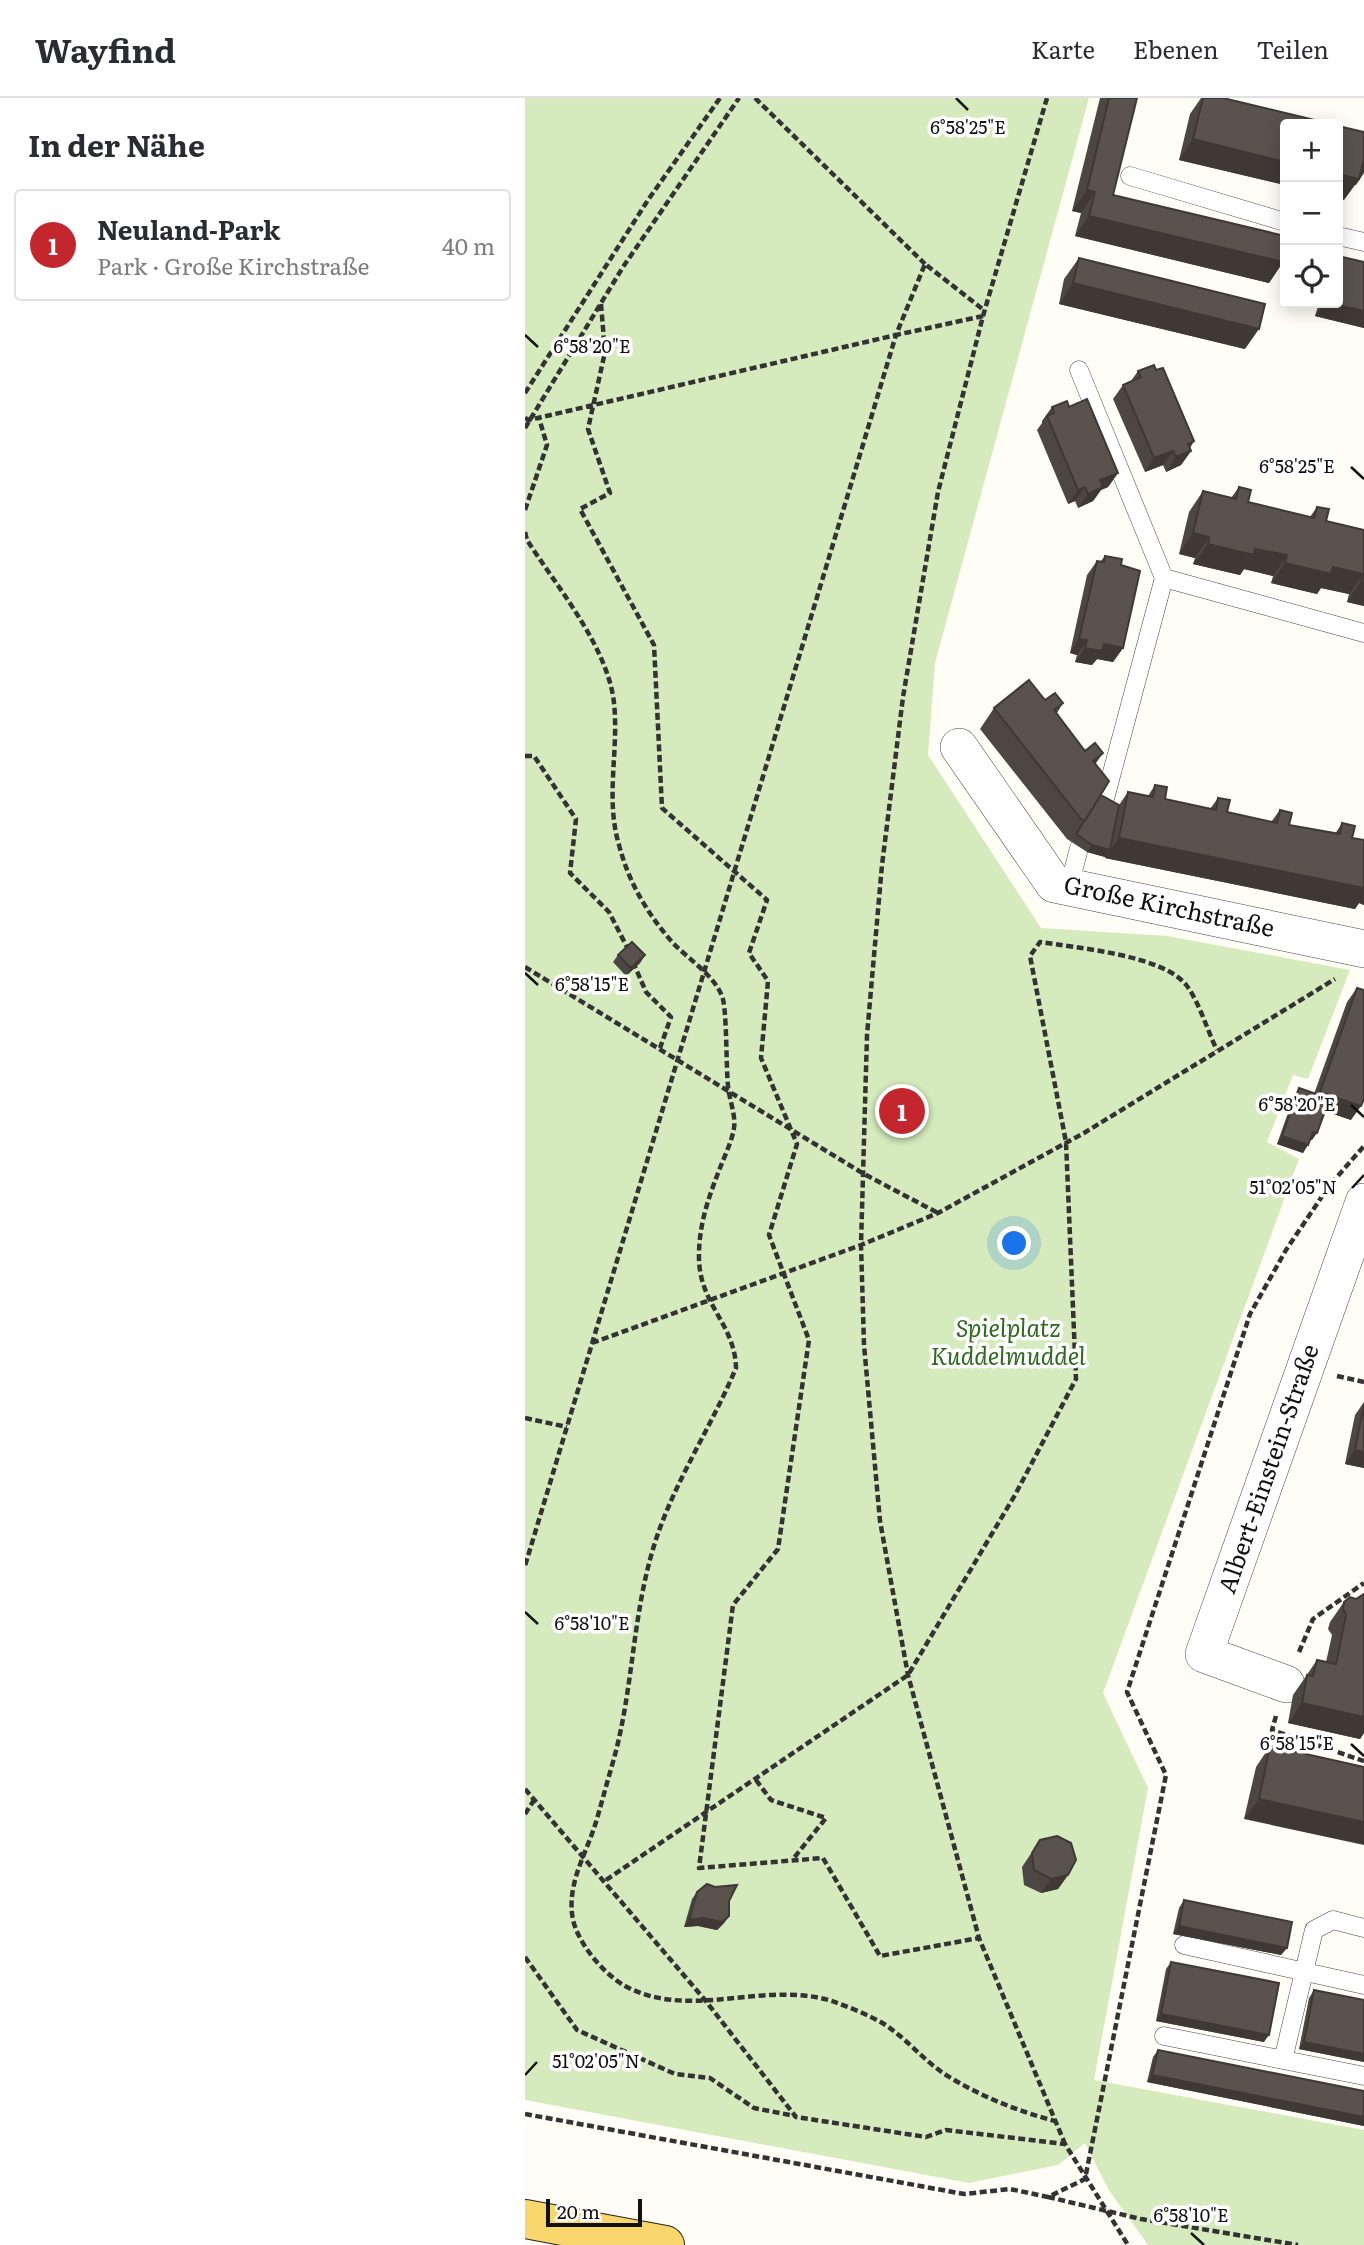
<!DOCTYPE html>
<html lang="de">
<head>
<meta charset="utf-8">
<style>
	:root { --surface:#fff; --page:#f2f2f3; --text:#2b2b33; --muted:#7c7c81; --line:#e1e1e2; --accent:#c4262e }
	body { margin:0; font-family:Literata,serif; background:var(--page); color:var(--text) }
	.controls { position:absolute; right:21px; top:21px; display:grid; overflow:hidden; border-radius:7px; box-shadow:0 4px 18px #0003 }
	.controls button { width:63px; height:63px; display:grid; place-items:center; padding:0; border:0; border-bottom:2px solid var(--line); background:var(--surface); color:var(--text); font:35px sans-serif }
	.scale { position:absolute; left:21px; bottom:18px; width:96px; box-sizing:border-box; padding-left:7px; border:4px solid #111; border-top:0; font-size:19px; line-height:24px; white-space:nowrap; color:#111; -webkit-text-stroke:5px #fff; paint-order:stroke }
	.you { position:absolute; left:490px; top:1146px; width:24px; height:24px; margin:-18px; border:5px solid #fff; border-radius:50%; background:#1a73e8; box-shadow:0 0 0 10px #1a73e833 }
	.badge { display:grid; place-items:center; width:46px; height:46px; border-radius:50%; background:var(--accent); color:#fff; font-size:23px; font-weight:700 }
	.pin { position:absolute; translate:-50% -50%; border:4px solid #fff; box-shadow:0 2px 7px #0006 }
	.list { margin:0; padding:0; list-style:none }
	h2 { display:flex; justify-content:space-between; align-items:center; height:91px; margin:0; padding:0 28px; font-size:30px }
	h2 small { font-size:23px; font-weight:400; color:var(--muted) }
	.list li { display:grid; grid-template-columns:46px 1fr auto; gap:21px; align-items:center; box-sizing:border-box; height:112px; margin:0 14px 14px; padding:0 14px; border:2px solid var(--line); border-radius:7px }
	.list b { display:block; font-size:26px; white-space:nowrap }
	.list p { margin:0; font-size:23px; white-space:nowrap; color:var(--muted) }
	.list em { font-size:23px; font-style:normal; color:var(--muted) }
	.icon { flex:none; width:38px; height:38px; fill:none; stroke:currentColor; stroke-width:2; stroke-linecap:round; stroke-linejoin:round }
	.map { position:relative; flex:none; width:839px; height:2147px; overflow:hidden }
	header { display:flex; align-items:center; gap:42px; box-sizing:border-box; height:98px; padding:0 35px; background:var(--surface); border-bottom:2px solid var(--line) }
	header strong { font-size:33px }
	nav { display:flex; gap:38px; margin-inline-start:auto; font-size:24px }
	main { display:flex }
	aside { flex:1; background:var(--surface) }
	.map>svg:first-child { display:block }
</style>
</head>
<body>
<header>
<strong>Wayfind</strong>
<nav><a>Karte</a><a>Ebenen</a><a>Teilen</a></nav>
</header>
<main>
<aside>
<h2>In der Nähe<small></small></h2>
<ul class="list">
<li><span class="badge">1</span><div><b>Neuland-Park</b><p>Park · Große Kirchstraße</p></div><em>40 m</em></li>
</ul>
</aside>
<div class="map">
<svg width="839" height="2147" viewBox="0 0 839 2147">
	<rect width="100%" height="100%" fill="#fffdf5"/>
	<!-- park -->
	<path fill="#d5ebbd" d="M0,0H564L410,565L403,657L516,830L643,838L825,872L783,981L768,977L742,1044L774,1061L578,1595L623,1690L569,1982L839,2032V2147H623L583,2091L560,2045L533,2067L444,2085L0,2002Z"/>
	<g fill="none" stroke-linecap="round" stroke-linejoin="round">
		<defs>
			<path id="service" d="M605,78L760,124
				M813,138L839,144
				M554,272L639,480
				M578,708L639,480L839,535
				M544,789L554,750
				M659,1847L839,1887
				M639,1938L839,1978
				M758,1962L789,1832L808,1822L839,1830"/>
			<path id="minor" d="M434,649L529,786L839,851
				M761,1586L679,1556L839,1104"/>
			<path id="primary" d="M0,2121L140,2147"/>
		</defs>
		<!-- service casing -->
		<use href="#service" stroke="#444" stroke-width="19"/>
		<!-- minor casing -->
		<use href="#minor" stroke="#444" stroke-width="38"/>
		<!-- primary casing -->
		<use href="#primary" stroke="#222" stroke-width="40"/>
		<!-- path -->
		<path stroke="#333" stroke-width="4.5" stroke-dasharray="7 3.5" stroke-linecap="butt" d="M230,0L400,166
			M522,0L458,218L413,394L378,599L357,767L342,937L336,1147L339,1247L355,1423L383,1577L454,1840L540,2046
			M76,206L80,254L63,331L85,395L55,411L129,547L137,710L242,802L224,855L243,883L236,960L272,1046L244,1137L284,1242L253,1451L208,1507L174,1770L298,1760L355,1858L454,1840
			M458,218L371,237L400,166L460,213
			M0,295L123,102L195,0
			M0,320L4,322L371,237L0,1468
			M0,330L98,169L214,0
			M0,412L22,347L14,320
			M0,434L2,442C32,489 83,549 89,605C94,653 80,700 94,747C104,785 122,815 147,844C163,861 188,876 197,898C202,909 201,970 203,988C204,1001 211,1017 209,1030C207,1043 200,1057 195,1070C184,1098 174,1126 174,1157C173,1206 210,1225 211,1270C185,1332 147,1387 128,1451C107,1521 108,1594 88,1664C82,1684 77,1704 71,1724C61,1757 41,1786 48,1822C54,1847 79,1876 100,1888C165,1923 238,1882 307,1903C324,1909 344,1917 359,1926C381,1940 398,1962 421,1977C455,1998 492,2013 530,2023
			M0,658H9L51,721L45,775L84,814L104,853
			M108,864L121,894L146,919L135,950
			M0,869L339,1076L413,1115
			M67,1245L336,1147L413,1115L559,1035L810,881
			M812,1278L839,1284
			M0,1320L42,1329
			M774,1554L788,1521L839,1485
			M751,1618L747,1632L839,1663
			M231,1682L246,1702L301,1720L268,1761
			M0,1691L180,1902L271,2019L401,2039L421,2032L540,2046L603,2147
			M0,1716L9,1702
			M81,1782L383,1577L490,1397L551,1281L541,1044L505,858L515,844C552,850 639,857 662,888C675,906 682,932 692,952
			M0,1859L52,1932L150,1976L185,1980L229,2010L270,2018
			M0,2016L439,2096L485,2091L523,2099L560,2081L641,1677L602,1594L725,1216L761,1152L804,1088L839,1048
			M523,2099L616,2121L773,2147"/>
		<!-- service -->
		<use href="#service" stroke="#fff" stroke-width="18"/>
		<!-- minor -->
		<use href="#minor" stroke="#fff" stroke-width="37"/>
		<!-- primary -->
		<use href="#primary" stroke="#f9d66b" stroke-width="38"/>
	</g>
	<!-- wall -->
	<path fill="#4d4742" d="M575,0H612L588,97L758,164L744,185L550,138L556,115L547,113Z
		M676,0H698L760,26V87L654,62L665,16Z
		M813,158L839,164V230L790,218L794,205H813Z
		M554,160L720,251L534,206L539,181Z
		M631,272L669,343L665,350L666,353L656,367L641,374L638,367L620,374L588,301L598,287L606,283L613,273Z
		M527,309H544L593,375L583,389L576,392L568,403L553,410L550,403L543,406L512,332L517,325V323Z
		M714,389L723,404L785,419L792,409L801,423L839,432V508L822,504L824,496L796,490L792,496L746,485L748,478L719,471L715,477L668,466L670,460L654,456L664,414L678,393L706,400Z
		M580,458L596,467L598,550L588,564L572,561L567,567L550,564L552,557L545,555L562,477L572,463H576Z
		M520,602L538,605L532,615L570,666L576,697L594,707L603,694L623,698L630,687L640,701L685,711L693,700L702,714L746,724L755,712L764,727L810,736L817,725L827,740L839,742V807L834,805L830,811L580,760V759L562,754L542,741L455,631L469,610Z
		M93,857H120L115,865L101,878L88,864Z
		M832,890L826,1022L800,1013L787,1042H785L778,1055L752,1046L769,998L774,990L789,996L822,904Z
		M839,1304V1370L820,1366L830,1317Z
		M839,1496V1635L835,1641L763,1625L768,1597L792,1562L801,1564L807,1537L803,1531L805,1524L819,1504L831,1501Z
		M745,1648L839,1669L719,1721L731,1669Z
		M515,1742L543,1777L533,1791L516,1795L499,1787L497,1769Z
		M172,1794L204,1803V1818L199,1825L192,1832L173,1828L159,1829L167,1801Z
		M659,1802L762,1850L756,1857L648,1836L654,1810Z
		M646,1864L739,1944L631,1923L641,1871Z
		M789,1892L839,1902V1964L774,1951L784,1900Z
		M633,1952L839,1993V2028L622,1984L628,1959Z"/>
	<!-- shaded-wall -->
	<path fill="#3f3936" d="M668,41L760,64V87L654,62Z
		M838,65L839,66V75L831,87H830L819,102L813,100V76Z
		M562,92L570,94L556,115L547,113Z
		M564,118L758,164L744,185L550,138Z
		M548,185L734,231L720,251L534,206Z
		M800,205L839,213V230L790,218Z
		M669,343L661,355L666,353L656,367L641,374L651,359L663,346Z
		M648,353L638,367L620,374L629,360Z
		M593,375L583,389L576,392L568,403L553,410L563,396L575,382Z
		M560,389L550,403L543,406L553,392Z
		M668,435L684,439L670,460L654,456Z
		M683,446L730,451L762,457L748,478L719,471L715,477L668,466Z
		M760,465L808,469L838,476L824,496L796,490L792,496L746,485Z
		M836,483L839,484V508L822,504Z
		M554,541L562,542L552,557L545,555Z
		M579,546L598,550L588,564L572,561L567,567L550,564L560,550Z
		M578,655L564,675L568,663Z
		M594,740L839,790V807L834,805L830,811L580,760Z
		M567,747L585,752L580,759L562,754Z
		M120,857L115,865L101,878L106,870Z
		M795,994L836,1008L826,1022L785,1008Z
		M788,1034L792,1035L787,1042L783,1041Z
		M757,1038L783,1047L778,1055L752,1046Z
		M830,1352L839,1354V1370L820,1366Z
		M777,1605L839,1619V1635L835,1641L763,1625Z
		M734,1701L839,1724V1747L719,1721Z
		M543,1777L533,1791L516,1795L526,1781Z
		M204,1818L199,1825L192,1832L173,1828L159,1829L164,1822Z
		M654,1828L762,1850L756,1857L648,1836Z
		M636,1916L744,1937L739,1944L631,1923Z
		M779,1944L839,1956V1964L774,1951Z
		M627,1977L839,2019V2028L622,1984Z"/>
	<!-- building -->
	<path fill="#5a524d" stroke="#3f3936" stroke-width="2" d="M584,0H612L588,97L760,138V156L758,164L564,118L570,94L562,92Z
		M678,0H698L806,26H760V64L668,41Z
		M813,28L839,34V66L838,65L834,81L813,76Z
		M813,158L839,164V213L803,205H813Z
		M554,160L740,206L734,231L548,185Z
		M629,267L631,272L638,270L669,343L663,346L666,353L651,359L648,353L629,360L598,287L616,279L613,273Z
		M562,301L593,375L575,382L578,389L563,396L560,389L553,392L522,318L529,315L527,309L542,303L544,309Z
		M714,389L726,392L723,404L789,420L792,409L804,411L801,423L839,432V484L836,483L838,476L808,469L806,476L760,465L762,457L730,451L729,457L683,446L684,439L668,435L678,393L711,401Z
		M580,458L597,461L596,467L615,473L598,550L579,546L577,553L560,550L562,542L554,541L572,463L579,464Z
		M504,582L520,602L530,595L538,605L529,612L560,653L570,645L578,655L568,663L584,683L560,723L556,721L469,610Z
		M630,687L642,689L640,701L691,712L693,700L705,702L702,714L752,725L755,712L767,715L764,727L815,736L817,725L830,728L827,740L839,742V790L594,740L603,694L628,699Z
		M576,697L594,707L585,752L567,747L551,736Z
		M107,844L120,857L106,870L93,857Z
		M832,890L839,892V1001L836,1008L795,994Z
		M774,990L791,996L790,1000L803,1005L792,1035L788,1034L783,1047L757,1038Z
		M839,1306V1354L830,1352Z
		M839,1496V1619L777,1605L782,1577L788,1578L792,1562L811,1566L821,1517L818,1511L819,1504L825,1499L831,1501Z
		M745,1648L839,1669V1724L734,1701Z
		M532,1738L546,1745L551,1762L543,1777L526,1781L509,1772L507,1755L515,1742Z
		M182,1786L190,1789L212,1787L204,1803V1818L197,1824L178,1820L164,1822L172,1794Z
		M659,1802L767,1824L762,1850L654,1828Z
		M646,1864L754,1885L744,1937L636,1916Z
		M789,1892L839,1902V1956L779,1944Z
		M633,1952L839,1993V2019L627,1977Z"/>
	<!-- ticks -->
	<path fill="none" stroke="#111" stroke-width="2.5" d="M431,0L443,12M0,237L13,249M826,369L839,381M0,875L13,887M826,1007L839,1019M827,1090L839,1077M0,1514L13,1526M826,1646L839,1658M0,1977L12,1964M666,2135L679,2147"/>
	<g text-anchor="middle" stroke-width="7" stroke-linejoin="round" paint-order="stroke">
		<!-- street labels -->
		<g font-size="24" fill="#111" stroke="#fff">
			<text transform="translate(644 809) rotate(12)" y="8">Große Kirchstraße</text>
			<text transform="translate(744 1371) rotate(-71)" y="8">Albert-Einstein-Straße</text>
		</g>
		<!-- park labels -->
		<g font-size="24" font-style="italic" fill="#2f6b1f" stroke="#fff">
			<text x="483" y="1239">Spielplatz<tspan x="483" dy="28">Kuddelmuddel</tspan></text>
		</g>
	</g>
	<g font-size="18" text-anchor="middle" fill="#111" stroke="#fff" stroke-width="7" stroke-linejoin="round" paint-order="stroke">
		<text x="443" y="36">6°58'25"E</text>
		<text x="67" y="255">6°58'20"E</text>
		<text x="772" y="375">6°58'25"E</text>
		<text x="67" y="893">6°58'15"E</text>
		<text x="772" y="1013">6°58'20"E</text>
		<text x="768" y="1096">51°02'05"N</text>
		<text x="67" y="1532">6°58'10"E</text>
		<text x="772" y="1652">6°58'15"E</text>
		<text x="71" y="1970">51°02'05"N</text>
		<text x="666" y="2124">6°58'10"E</text>
	</g>
</svg>
<div class="controls">
<button>+</button>
<button>−</button>
<button><svg class="icon" aria-label="locate" viewBox="0 0 24 24"><circle cx="12" cy="12" r="6"/><path d="M12 2v4M12 18v4M2 12h4M18 12h4"/></svg></button>
</div>
<div class="scale">20 m</div>
<div class="you"></div>
<div class="pin badge" style="left:377px;top:1013px">1</div>
</div>
</main>
</body>
</html>
